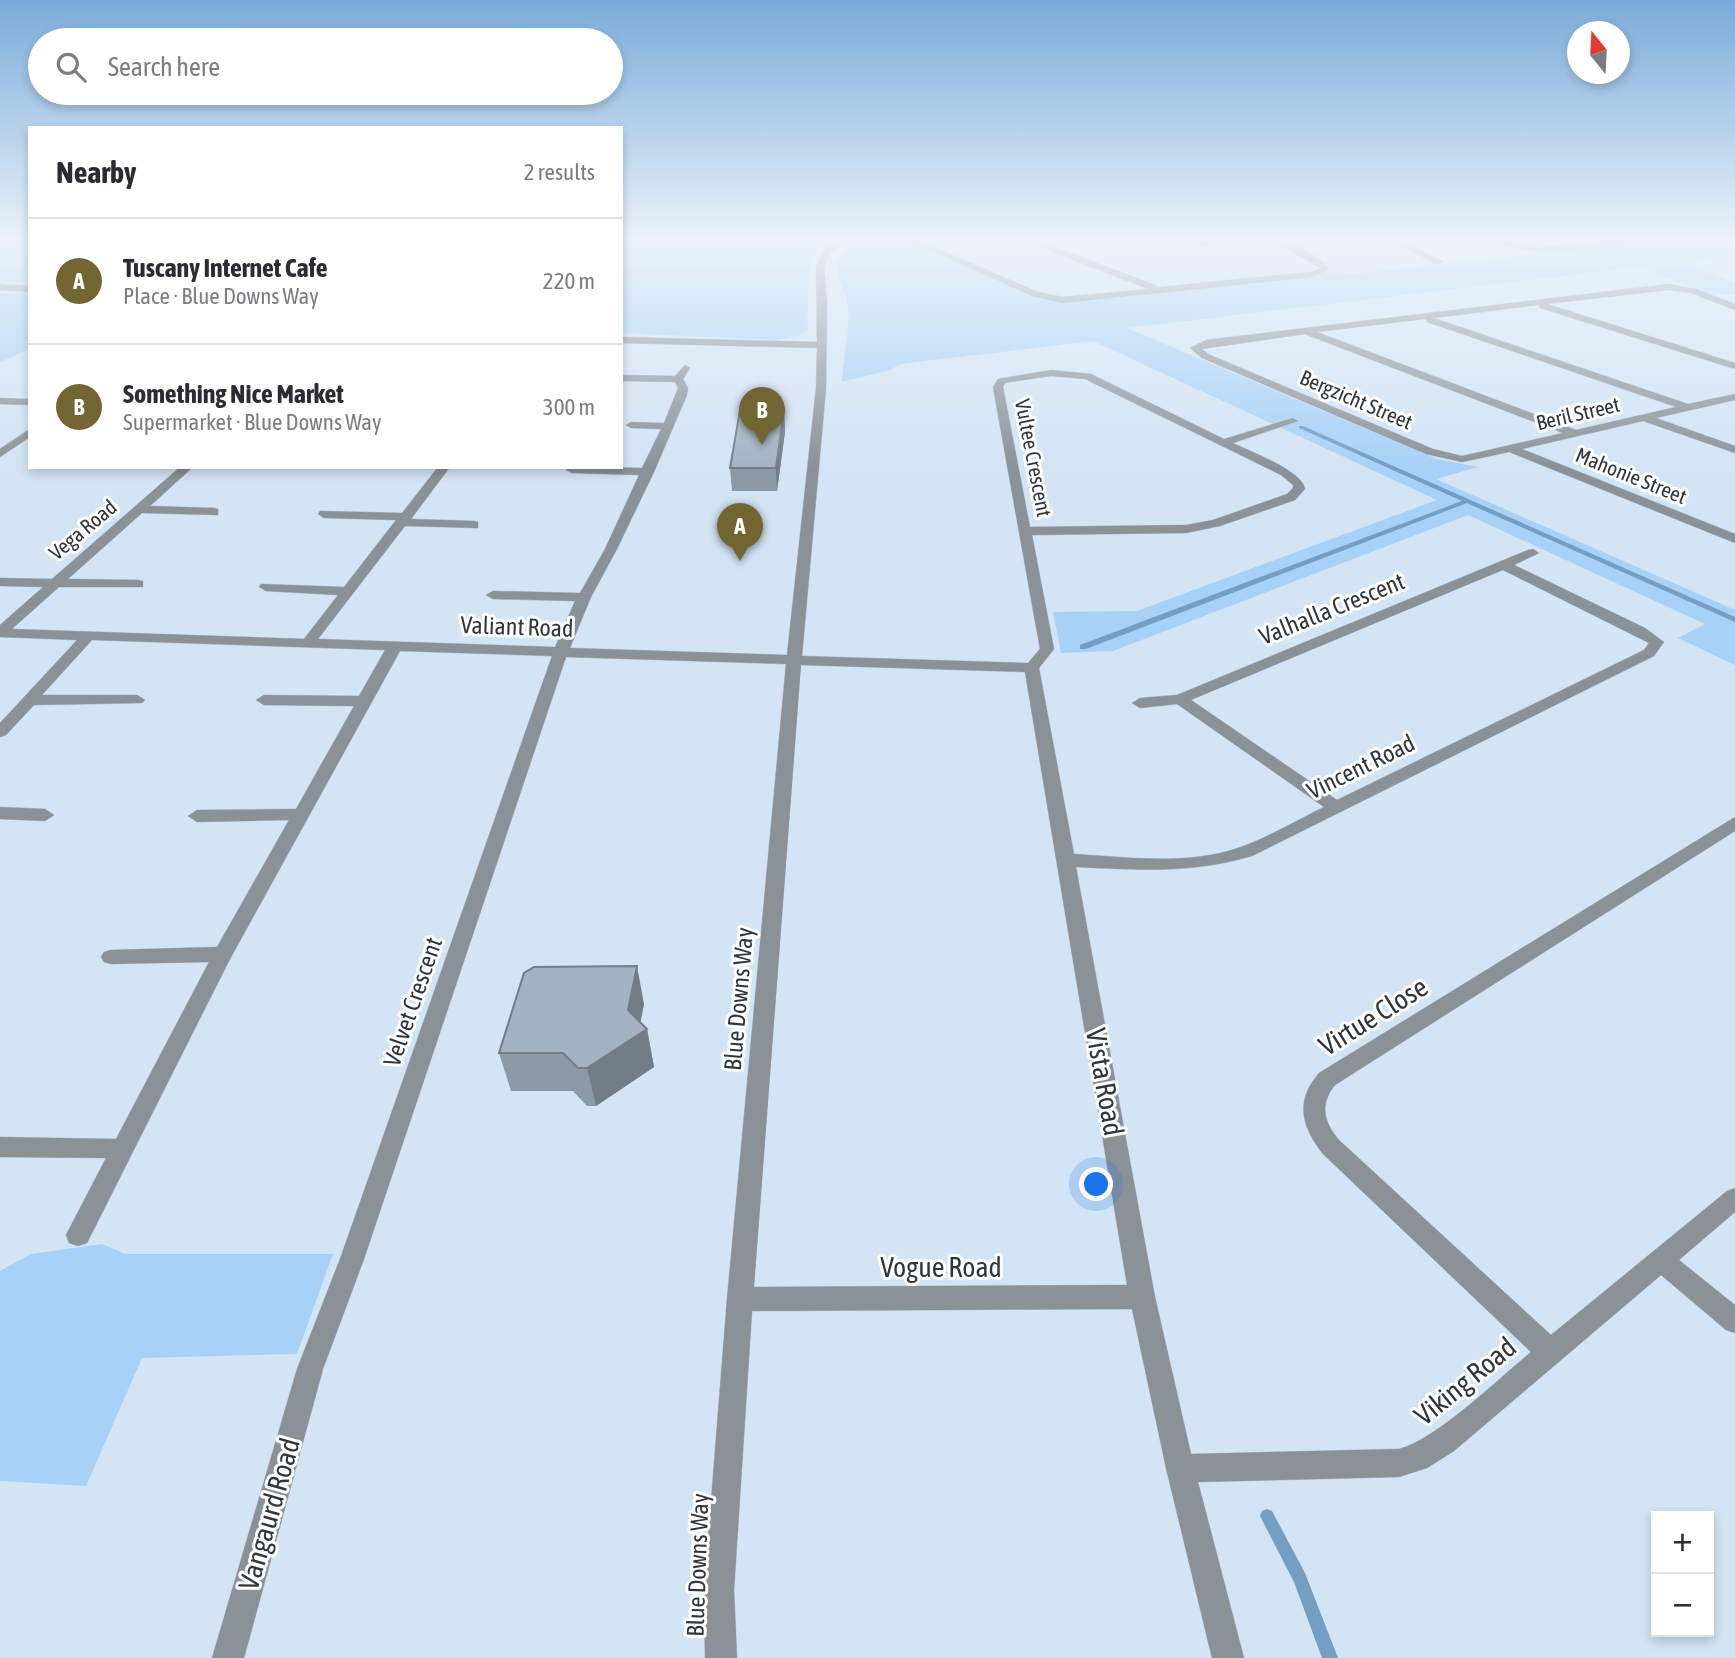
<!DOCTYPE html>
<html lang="en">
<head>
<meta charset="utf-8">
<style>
	:root { --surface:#fff; --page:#f7f7f7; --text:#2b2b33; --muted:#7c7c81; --line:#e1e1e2; --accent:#716532 }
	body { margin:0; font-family:"Asap Condensed",sans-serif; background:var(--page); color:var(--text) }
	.controls { position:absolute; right:21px; bottom:21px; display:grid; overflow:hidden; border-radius:0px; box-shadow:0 4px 10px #0003 }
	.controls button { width:63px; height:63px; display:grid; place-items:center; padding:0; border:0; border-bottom:2px solid var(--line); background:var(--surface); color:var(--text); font:35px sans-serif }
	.compass { position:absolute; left:1567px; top:21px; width:63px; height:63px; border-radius:50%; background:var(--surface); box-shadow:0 4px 10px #0003; rotate:342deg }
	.you { position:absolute; left:1097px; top:1185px; width:24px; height:24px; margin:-18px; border:5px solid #fff; border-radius:50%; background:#1a73e8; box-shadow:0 0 0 10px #1a73e833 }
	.badge { display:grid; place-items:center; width:46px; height:46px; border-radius:50%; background:var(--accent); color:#fff; font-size:23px; font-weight:700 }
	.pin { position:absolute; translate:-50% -58px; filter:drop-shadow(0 2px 4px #0008) }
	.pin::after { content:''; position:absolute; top:37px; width:24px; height:21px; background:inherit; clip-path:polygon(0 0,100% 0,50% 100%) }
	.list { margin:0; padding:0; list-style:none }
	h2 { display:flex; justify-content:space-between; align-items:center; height:91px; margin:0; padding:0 28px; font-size:30px }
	h2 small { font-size:23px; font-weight:400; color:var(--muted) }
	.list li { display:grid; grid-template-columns:46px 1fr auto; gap:21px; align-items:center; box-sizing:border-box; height:126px; padding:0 28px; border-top:2px solid var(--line) }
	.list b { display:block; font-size:26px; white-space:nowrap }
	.list p { margin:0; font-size:23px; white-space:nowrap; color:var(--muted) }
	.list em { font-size:23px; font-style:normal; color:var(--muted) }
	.icon { flex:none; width:38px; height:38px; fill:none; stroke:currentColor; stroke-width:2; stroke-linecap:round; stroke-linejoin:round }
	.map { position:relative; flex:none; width:1735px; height:1658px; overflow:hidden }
	.search { position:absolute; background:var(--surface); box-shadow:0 4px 10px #0003; left:28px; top:28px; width:595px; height:77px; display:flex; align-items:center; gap:18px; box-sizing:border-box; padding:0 24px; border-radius:38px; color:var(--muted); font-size:26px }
	.panel { position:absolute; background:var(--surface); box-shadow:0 4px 10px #0003; left:28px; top:126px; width:595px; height:343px; border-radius:0px }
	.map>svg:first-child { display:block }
</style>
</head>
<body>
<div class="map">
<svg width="1735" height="1658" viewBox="0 0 1735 1658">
	<rect width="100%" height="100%" fill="#d3e4f5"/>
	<!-- green -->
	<path fill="#a7d1f7" d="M0,237H30V283L0,280Z
		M621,237H836C805,254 810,266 808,297C808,308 807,318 808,330L800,335L778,340L621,333Z
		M903,237L1030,296L1062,301L1078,302L1329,272L1353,274L1529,255L1536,251L1642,240L1735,237V256L1684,263L1735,283V295L1708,294L1640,267L1127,328L1437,459L1478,467L1436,479L1735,610V665L1678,638L1705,624L1468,515L1113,651L1061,653L1053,612L1137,611L1437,500L1093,341L900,364L890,370L842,382C843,356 850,335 848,307C847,295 841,286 838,275C830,239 880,237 903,237Z
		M1039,237H1138L1180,241L1179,245L1059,248Z
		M0,293L30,295V349L0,362Z
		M102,1244L125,1254H333L297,1354L142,1358L86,1486L0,1481V1271L31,1254Z"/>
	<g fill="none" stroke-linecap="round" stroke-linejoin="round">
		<!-- stream -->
		<path fill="#759ec3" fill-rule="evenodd" d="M1299,426H1303L1735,617V622L1467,503L1086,649H1080V645L1462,501L1299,428Z
			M1267,1509L1272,1511L1305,1573L1338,1658H1322L1294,1582L1260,1516L1262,1511Z"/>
		<defs>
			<path id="minor" d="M845,237H854L830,253L824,267L827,303L826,388L802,656L1028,663L1040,649L993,387L998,379L1051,370L1091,374L1224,439L1293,418L1298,421L1233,443C1249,451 1303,471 1305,489L1295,500L1220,526L1186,533L1032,535L1054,649L1039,668L1074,854C1128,857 1188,866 1241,847C1269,837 1297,820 1324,807L1177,704L1140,708L1132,703L1140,698L1177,695L1528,550L1533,549L1539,553L1514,565L1645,628L1664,642L1654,656L1252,856C1189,874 1140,870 1076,867L1155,1297L1191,1454L1399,1449C1437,1439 1498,1379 1531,1352L1323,1154C1301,1126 1295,1101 1319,1073L1735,817V831L1335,1085C1319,1105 1324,1122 1339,1140L1551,1335L1727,1191L1735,1188V1212L1679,1260L1735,1305V1333L1726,1330L1661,1275L1454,1451L1427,1468L1399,1477L1198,1482L1244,1658H1212L1166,1468L1132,1309L752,1311L734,1590L737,1658H705L704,1590L727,1299L786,664L566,657L364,1259L323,1369L244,1658H212L297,1369L340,1259L552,656L400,651L230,959L87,1243L78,1246L69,1243L66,1235L106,1158L0,1157V1137L116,1139L209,962L111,964L104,962L101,957L104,952L111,950L217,947L289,820L197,822L188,816L197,810L296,809L354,706L264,705L256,700L264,695L359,696L385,650L92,640L42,695H137L145,700L142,703L34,705L6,735L0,737V723L77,640L0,637V625L43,587L0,586V578L52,579L180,467H193L150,506L214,508L218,509V515L142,513L68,579L138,580L143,581V587H59L12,629L304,639L338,595L266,591L259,587L261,584L344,587L396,520L324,518L318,514L320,511L402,513L438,467H450L411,519L474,521L478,522V528L405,526L318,639L555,647L575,601L493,599L486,595L493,591L580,593L605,549L639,475L572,473L566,470L569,467L642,468L661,429L631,428L626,425L631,422L664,423L678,388L675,382L621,381V375L675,376L685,365L690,368L683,379L688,388L687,395L654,472L617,549L591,597L570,648L787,655L816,388L817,348L621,343V337L817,342L816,267L824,250ZM1051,376L1085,379L1281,475L1293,485V488L1287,494L1213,520L1186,525L1030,527L1003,387L1005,383ZM1503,570L1649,643L1644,650L1337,800L1191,700ZM801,665L1025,672L1127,1285L754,1287Z
				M1029,237H1038L1053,246L1160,287L1311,272L1320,268L1266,237C1286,237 1317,254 1329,269L1312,277L1063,303L1032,296L914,243L921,241L1038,292L1063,297L1148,289L1047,250Z
				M1205,237H1225L1197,248Z
				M1382,237H1393L1444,262L1437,264Z
				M1490,237H1501L1536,248L1640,237L1633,242C1587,247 1531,263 1490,237Z
				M0,284L30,286V292L0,290Z
				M1669,284L1696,289L1735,304V310L1691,293L1669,290L1547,304L1735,363V369L1540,308L1539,305L1434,318L1688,404L1735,394V400L1656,418L1735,446V453L1643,421L1522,449L1735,534V543L1509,452L1462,462L1426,454L1202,358L1190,348L1206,340ZM1426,319L1427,322L1676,407L1576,430L1317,332ZM1306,334L1307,335L1563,433L1462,456L1433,449L1208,354L1202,349Z
				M0,398L30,399V405L0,404Z
				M30,429V437L0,457V449Z
				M0,807L45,809L54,815L45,821L0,819Z"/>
		</defs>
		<!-- minor casing -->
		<use href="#minor" stroke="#b2c1d0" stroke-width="1"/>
		<!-- minor -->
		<use href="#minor" fill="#8a9197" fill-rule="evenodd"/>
	</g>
	<!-- wall -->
	<path fill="#8c9aa8" d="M784,409L785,432L777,491H732L730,468Z
		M644,1004L640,1022L647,1029L654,1067L596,1106H587L573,1091H511L499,1053Z"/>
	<!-- shaded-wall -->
	<path fill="#727d88" d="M784,409L785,432L777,491L776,468Z
		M637,966L644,1004L638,1035L647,1029L654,1067L596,1106L587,1068L628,1010Z"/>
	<!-- building -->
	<path fill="#a3b3c3" stroke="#727d88" stroke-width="2" d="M784,409L776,468H730L740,410Z
		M637,966L628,1010L647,1029L587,1068H578L563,1053H499L524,973L534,967Z"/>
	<!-- sky -->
	<linearGradient id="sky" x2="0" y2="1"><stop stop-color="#7aabd9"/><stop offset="0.51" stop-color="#ebf3fa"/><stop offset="1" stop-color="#ebf3fa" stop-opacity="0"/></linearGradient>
	<rect width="1735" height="469" fill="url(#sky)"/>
	<g text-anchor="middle" stroke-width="6" stroke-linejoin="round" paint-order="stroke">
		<!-- far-street labels -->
		<g font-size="21" fill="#2e353b" stroke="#fff">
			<text transform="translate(1356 400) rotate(23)" y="7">Bergzicht Street</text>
			<text transform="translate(1578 414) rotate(-13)" y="7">Beril Street</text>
			<text transform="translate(1033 458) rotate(79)" y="7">Vultee Crescent</text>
			<text transform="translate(1631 476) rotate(22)" y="7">Mahonie Street</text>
			<text transform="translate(83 530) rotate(-40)" y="7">Vega Road</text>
		</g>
		<!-- street labels -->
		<g font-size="24" fill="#2e353b" stroke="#fff">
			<text transform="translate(1332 609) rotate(-22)" y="8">Valhalla Crescent</text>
			<text transform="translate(517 627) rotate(2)" y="8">Valiant Road</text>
			<text transform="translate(1361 767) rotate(-26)" y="8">Vincent Road</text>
			<text transform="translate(739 999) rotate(-85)" y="8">Blue Downs Way</text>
			<text transform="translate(413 1002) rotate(-71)" y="8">Velvet Crescent</text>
			<text transform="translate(698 1565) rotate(-88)" y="8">Blue Downs Way</text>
		</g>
		<!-- near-street labels -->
		<g font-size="28" fill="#2e353b" stroke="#fff">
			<text transform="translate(1373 1016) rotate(-32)" y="10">Virtue Close</text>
			<text transform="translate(1105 1082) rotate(80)" y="10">Vista Road</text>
			<text x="941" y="1277">Vogue Road</text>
			<text transform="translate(1465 1381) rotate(-39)" y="10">Viking Road</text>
			<text transform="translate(269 1514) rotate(-74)" y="10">Vangaurd Road</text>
		</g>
	</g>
</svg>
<div class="controls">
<button>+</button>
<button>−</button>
</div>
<svg class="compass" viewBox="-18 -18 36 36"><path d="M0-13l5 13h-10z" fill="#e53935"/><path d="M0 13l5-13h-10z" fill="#7c7c81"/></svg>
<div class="you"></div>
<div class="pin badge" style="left:740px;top:561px">A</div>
<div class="pin badge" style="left:762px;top:445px">B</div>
<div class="search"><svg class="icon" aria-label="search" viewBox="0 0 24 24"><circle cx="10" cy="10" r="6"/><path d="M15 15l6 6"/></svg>Search here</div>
<section class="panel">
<h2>Nearby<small>2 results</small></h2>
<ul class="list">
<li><span class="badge">A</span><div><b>Tuscany Internet Cafe</b><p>Place · Blue Downs Way</p></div><em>220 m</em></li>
<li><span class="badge">B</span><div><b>Something Nice Market</b><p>Supermarket · Blue Downs Way</p></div><em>300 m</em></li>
</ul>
</section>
</div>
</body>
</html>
